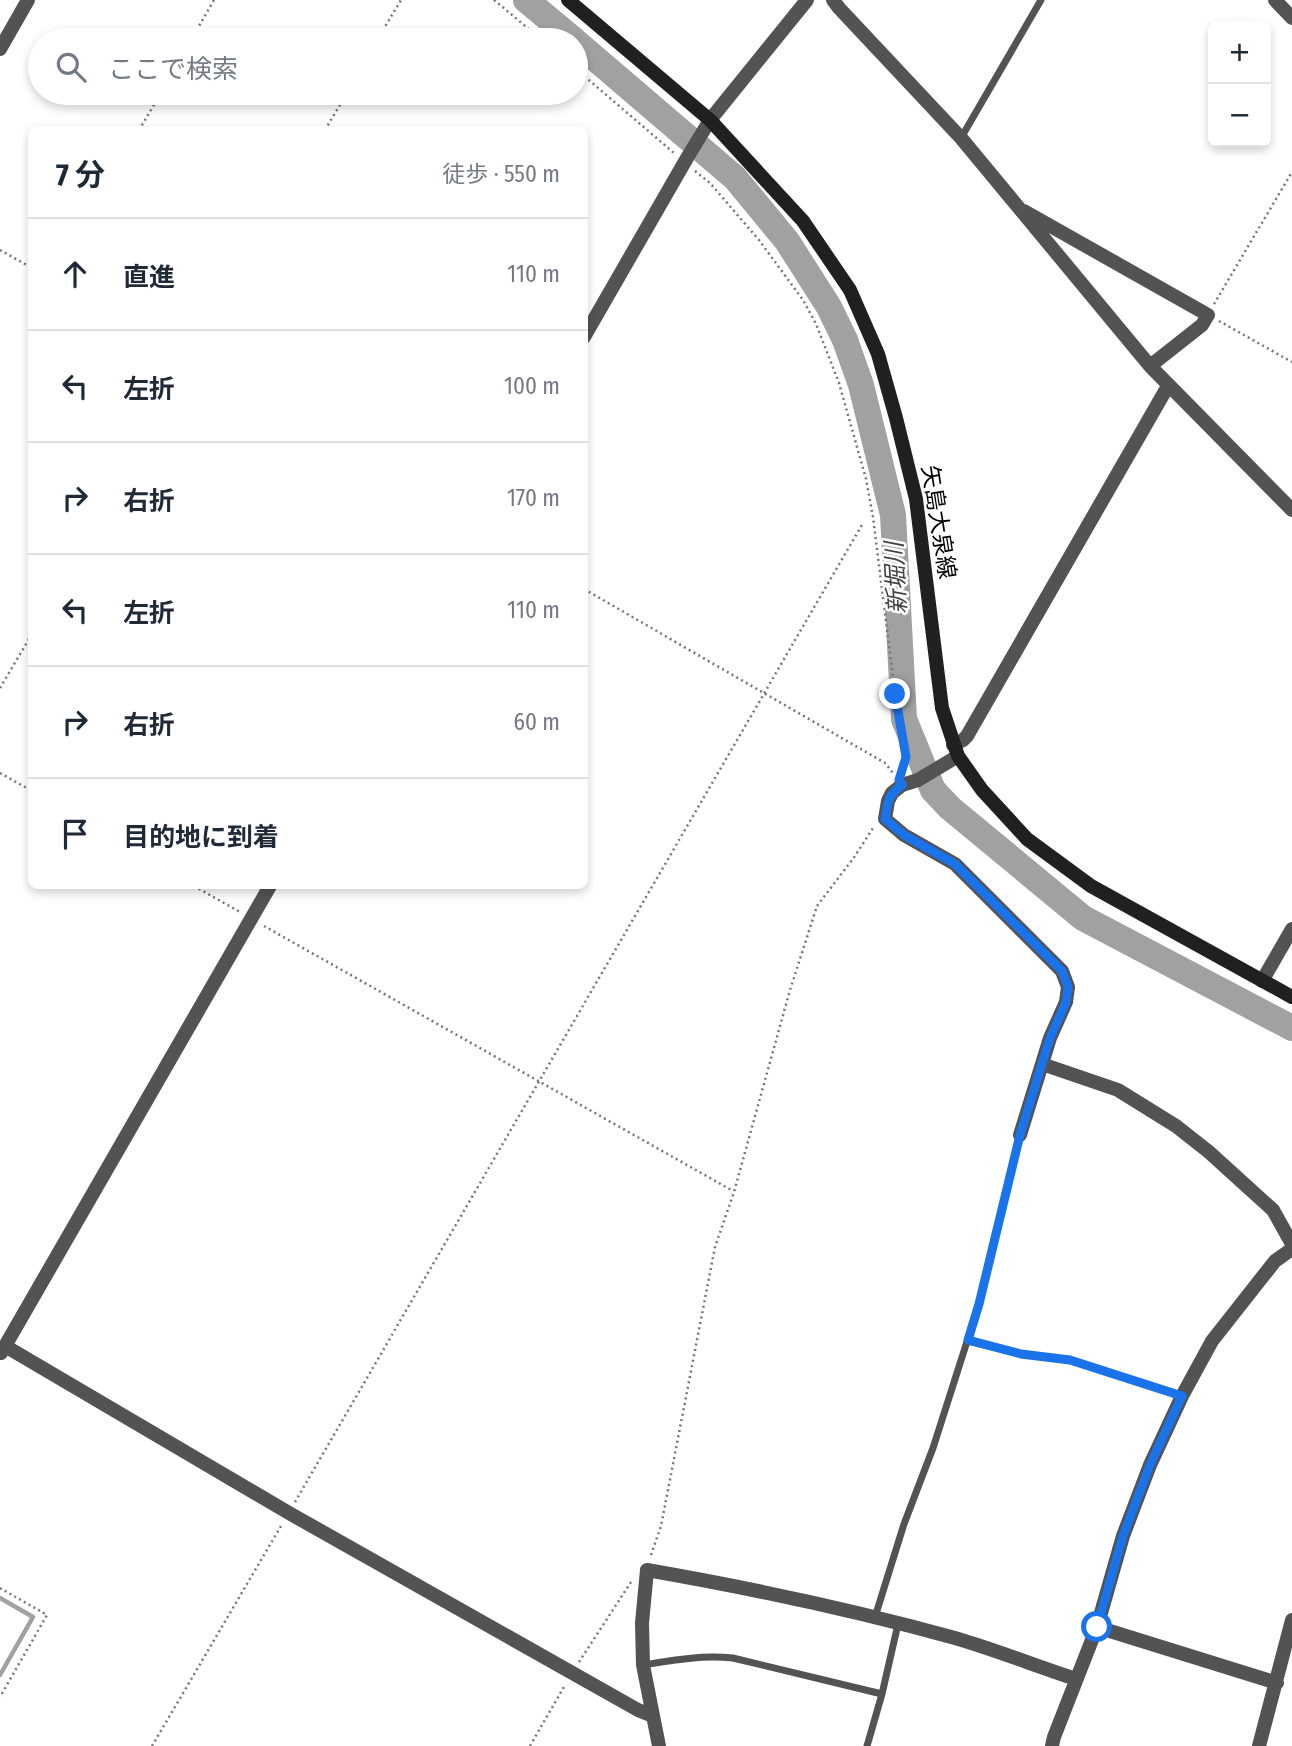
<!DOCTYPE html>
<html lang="ja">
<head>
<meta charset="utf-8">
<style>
	:root { --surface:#fff; --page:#f2f2f3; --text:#1f2937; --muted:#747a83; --line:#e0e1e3 }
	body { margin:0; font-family:"Fira Sans Condensed","Noto Sans JP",sans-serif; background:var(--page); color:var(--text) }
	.controls { position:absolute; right:21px; top:21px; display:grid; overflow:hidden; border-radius:10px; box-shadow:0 4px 10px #0003 }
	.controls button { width:63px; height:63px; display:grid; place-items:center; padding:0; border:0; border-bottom:2px solid var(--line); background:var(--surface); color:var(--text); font:35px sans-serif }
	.stop { position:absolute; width:21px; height:21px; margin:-16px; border:5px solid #1a73e8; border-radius:50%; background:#fff }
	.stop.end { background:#1a73e8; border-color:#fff; box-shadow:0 2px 7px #0008 }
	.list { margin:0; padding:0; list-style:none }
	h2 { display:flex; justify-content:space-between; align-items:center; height:91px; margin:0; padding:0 28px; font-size:30px }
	h2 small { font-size:23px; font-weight:400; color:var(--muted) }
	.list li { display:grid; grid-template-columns:46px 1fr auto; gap:21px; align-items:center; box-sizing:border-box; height:112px; padding:0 28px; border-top:2px solid var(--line) }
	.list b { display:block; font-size:26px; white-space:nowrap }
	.list em { font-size:23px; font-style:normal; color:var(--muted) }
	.icon { flex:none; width:38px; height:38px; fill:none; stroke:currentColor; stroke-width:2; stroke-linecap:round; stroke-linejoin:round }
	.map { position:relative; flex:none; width:1292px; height:1746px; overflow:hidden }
	.search { position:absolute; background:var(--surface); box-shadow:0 4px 10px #0003; left:28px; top:28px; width:560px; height:77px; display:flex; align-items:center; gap:18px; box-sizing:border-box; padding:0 24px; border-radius:38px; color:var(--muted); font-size:26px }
	.panel { position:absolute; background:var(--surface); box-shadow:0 4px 10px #0003; left:28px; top:126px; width:560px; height:763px; border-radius:10px }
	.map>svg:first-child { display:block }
</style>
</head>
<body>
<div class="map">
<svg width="1292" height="1746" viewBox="0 0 1292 1746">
	<rect width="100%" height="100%" fill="#fff"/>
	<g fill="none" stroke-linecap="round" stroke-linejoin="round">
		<!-- stream -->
		<path stroke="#a1a1a1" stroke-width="4.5" d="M0,1598L33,1617L0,1675"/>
		<!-- river -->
		<path stroke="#a1a1a1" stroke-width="26" d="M526,0L574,40
			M576,42L735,178L787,241L829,307L845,340L861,385L893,515L904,719L933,790L950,808L1083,918L1292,1028"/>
		<!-- path -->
		<path stroke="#757575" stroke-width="2.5" stroke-dasharray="2 3.5" stroke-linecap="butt" d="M494,0L542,40
			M191,40L214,0
			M377,40L401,0
			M576,69L674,153
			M139,130L161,93
			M325,130L347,93
			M695,171L710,183L759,240L803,300L816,324L839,383L866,479L873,517L895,694L906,757L902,771
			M0,250L32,268
			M1214,304L1292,172
			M1219,321L1292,362
			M584,589L885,763L893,773
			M0,688L32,634
			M0,773L32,791
			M194,886L240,912
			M264,926L733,1191
			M295,1502L863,523
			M651,1555L661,1526L715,1247L734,1192L790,990L817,906L855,856L873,828
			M0,1588L47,1615L0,1697
			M579,1662L631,1582
			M152,1746L281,1526
			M530,1746L565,1685"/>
		<!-- lane -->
		<path stroke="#535353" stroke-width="7" d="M961,138L1041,0
			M968,1341L1021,1354L1070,1360L1182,1396
			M875,1617L904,1524L933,1448L979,1304L1020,1135
			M643,1665C673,1660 702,1655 733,1658L882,1694
			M867,1746L882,1694L898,1624"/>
		<!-- street -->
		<path stroke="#535353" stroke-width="14" d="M833,0L839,8L961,138L1150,366L1292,510
			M1275,0L1292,18
			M0,49L28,0
			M1024,211L1208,315L1202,325L1150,366
			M584,337L687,158L710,120L807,0
			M953,745L963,740L967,736L1168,386
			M958,756L918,780L902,785L892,793L888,801L885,819L904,835L955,864L1062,971L1068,987L1066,1002L1050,1038L1020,1135
			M1262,981L1292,929
			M1042,1064L1118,1090L1176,1126L1209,1152L1273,1210L1292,1244
			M5,1346L289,1513L638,1710L653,1716
			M1,1353L270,886
			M1097,1627L1277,1683
			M659,1746L643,1665L642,1623L647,1570C750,1588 854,1610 955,1638C996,1650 1036,1666 1076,1679
			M1052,1746L1054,1737L1097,1627L1123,1536L1150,1465L1182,1396L1212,1341L1275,1261L1292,1249
			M1259,1746L1292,1620"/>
		<!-- secondary -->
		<path stroke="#202020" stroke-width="14" d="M568,0L710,120L803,221L850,290L878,354L896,418L916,499L942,708L958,756L982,790L1027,839L1091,886L1292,997"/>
	</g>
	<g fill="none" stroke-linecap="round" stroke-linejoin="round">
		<!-- route -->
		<path stroke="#1a73e8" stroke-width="9" d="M895,694L906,757L899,780L902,785C887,796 888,802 885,819L904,835L955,864L1062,971L1068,987L1066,1002L1050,1038L1020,1135L979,1304L968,1340L1021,1354L1070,1360L1182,1396L1150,1465L1123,1536L1097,1627"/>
	</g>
	<g text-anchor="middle" stroke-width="5" stroke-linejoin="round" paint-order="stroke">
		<!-- street labels -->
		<g font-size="23" fill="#000" stroke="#fff">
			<text transform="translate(939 522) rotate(81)" y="8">矢島大泉線</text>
		</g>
		<!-- water labels -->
		<g font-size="24" font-style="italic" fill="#424242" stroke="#fff">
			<text transform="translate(896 578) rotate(-93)" y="8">新堀川</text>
		</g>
	</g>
</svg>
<div class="controls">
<button>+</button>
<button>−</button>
</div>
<div class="stop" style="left:1097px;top:1627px"></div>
<div class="stop end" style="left:895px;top:694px"></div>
<div class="search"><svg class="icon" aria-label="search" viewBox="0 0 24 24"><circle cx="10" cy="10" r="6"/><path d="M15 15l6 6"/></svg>ここで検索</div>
<section class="panel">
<h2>7 分<small>徒歩 · 550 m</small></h2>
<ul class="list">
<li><svg class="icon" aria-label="ahead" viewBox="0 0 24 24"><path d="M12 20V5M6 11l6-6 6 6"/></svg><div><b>直進</b></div><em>110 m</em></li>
<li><svg class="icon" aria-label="left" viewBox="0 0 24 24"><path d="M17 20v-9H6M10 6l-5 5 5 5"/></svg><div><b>左折</b></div><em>100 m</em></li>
<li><svg class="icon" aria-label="right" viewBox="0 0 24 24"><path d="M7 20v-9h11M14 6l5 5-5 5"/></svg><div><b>右折</b></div><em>170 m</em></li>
<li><svg class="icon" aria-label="left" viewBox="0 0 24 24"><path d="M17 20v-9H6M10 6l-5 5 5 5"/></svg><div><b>左折</b></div><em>110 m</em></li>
<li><svg class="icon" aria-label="right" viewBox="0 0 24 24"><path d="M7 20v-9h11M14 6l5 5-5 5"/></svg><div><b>右折</b></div><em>60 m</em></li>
<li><svg class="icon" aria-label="arrive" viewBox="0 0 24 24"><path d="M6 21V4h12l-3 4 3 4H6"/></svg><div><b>目的地に到着</b></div></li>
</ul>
</section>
</div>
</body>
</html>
